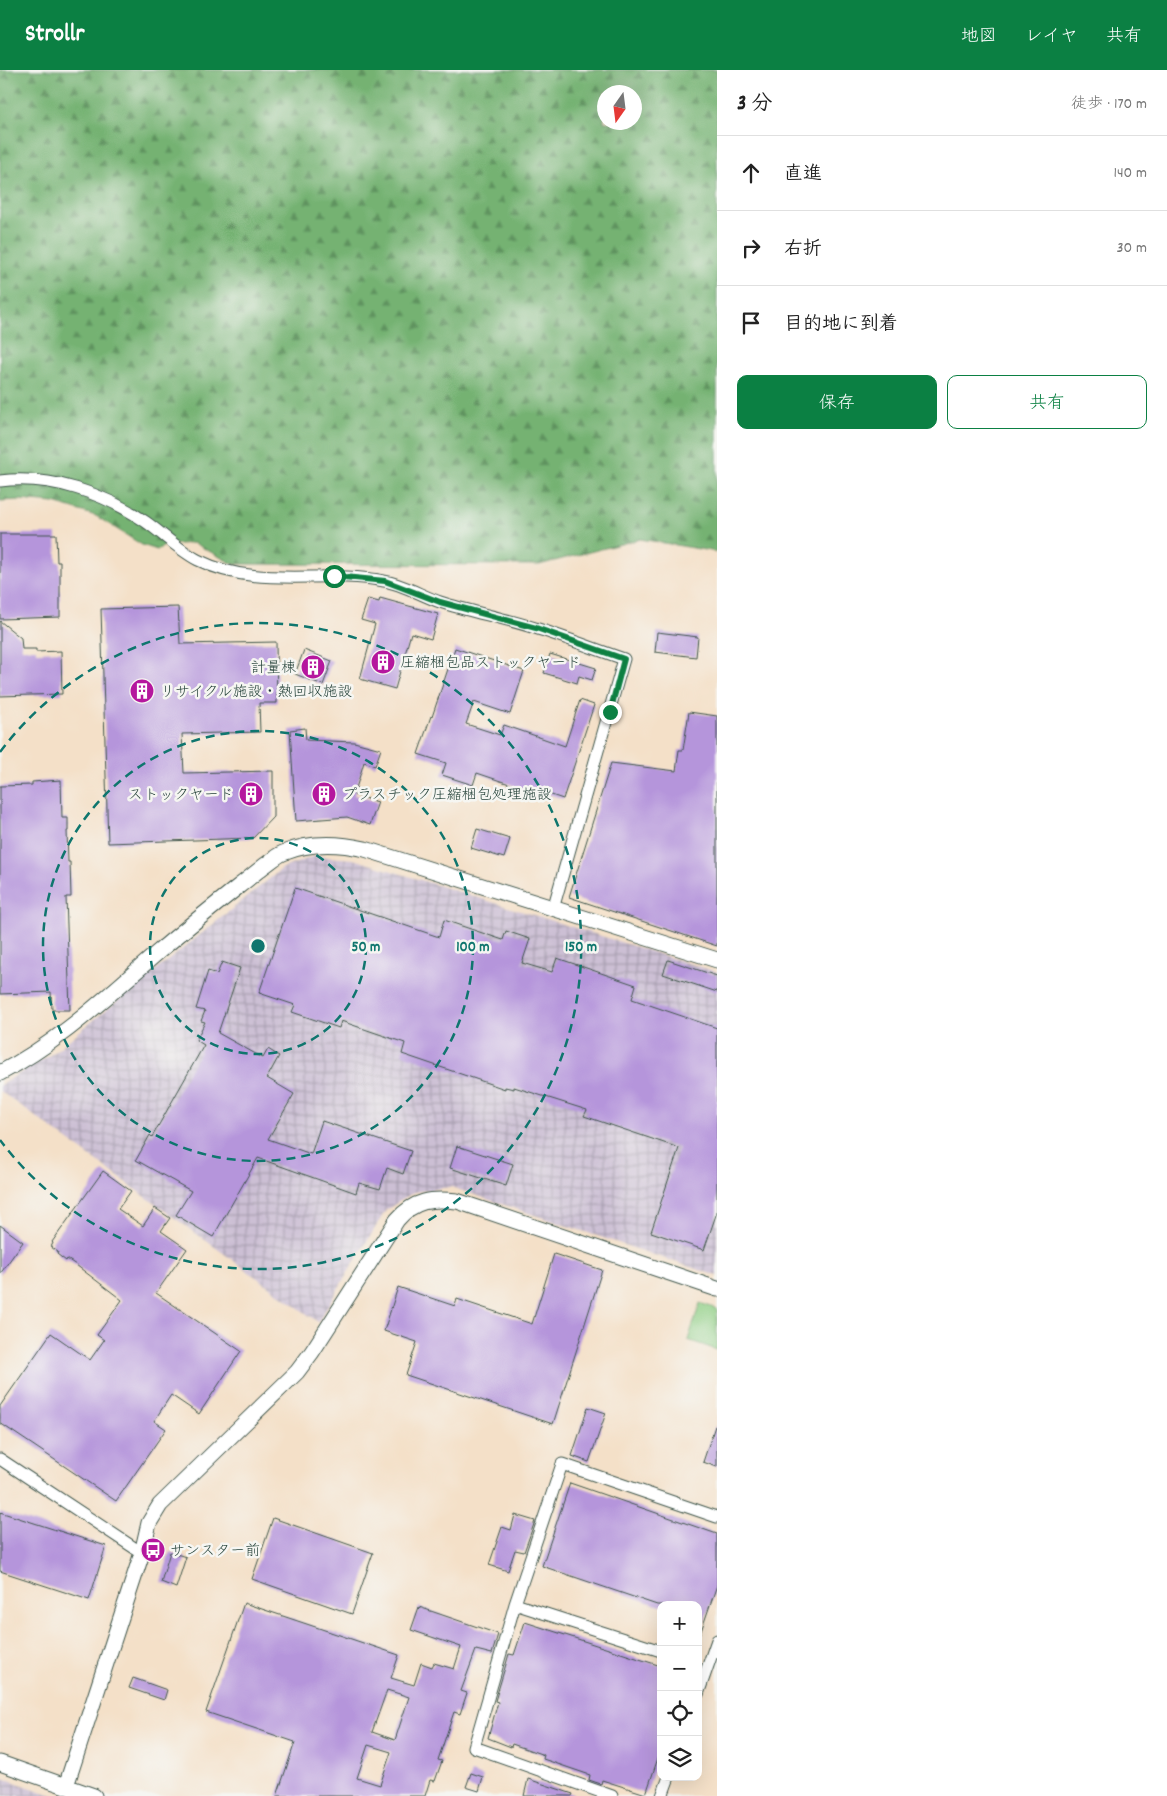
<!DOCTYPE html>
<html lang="ja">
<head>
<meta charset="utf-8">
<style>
	:root { --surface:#fff; --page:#f6f6f6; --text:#222; --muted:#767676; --line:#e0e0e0; --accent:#0b8043 }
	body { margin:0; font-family:Dekko,"Klee One",sans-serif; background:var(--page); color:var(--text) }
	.controls { position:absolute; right:15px; bottom:15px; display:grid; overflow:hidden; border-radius:10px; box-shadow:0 5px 20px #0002 }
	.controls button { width:45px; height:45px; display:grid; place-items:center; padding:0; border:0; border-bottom:1px solid var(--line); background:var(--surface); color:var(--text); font:25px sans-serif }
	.compass { position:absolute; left:597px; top:15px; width:45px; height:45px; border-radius:50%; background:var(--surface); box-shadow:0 5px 20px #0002; rotate:194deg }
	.stop { position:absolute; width:15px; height:15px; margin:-11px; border:4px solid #0b8043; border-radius:50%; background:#fff }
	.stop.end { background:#0b8043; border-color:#fff; box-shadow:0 1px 5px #0008 }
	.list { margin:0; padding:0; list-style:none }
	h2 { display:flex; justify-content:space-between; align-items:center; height:65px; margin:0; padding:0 20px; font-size:21px }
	h2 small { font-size:16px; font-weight:400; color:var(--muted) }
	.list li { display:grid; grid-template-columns:32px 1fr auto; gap:15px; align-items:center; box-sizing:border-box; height:75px; padding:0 20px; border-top:1px solid var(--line) }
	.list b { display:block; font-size:19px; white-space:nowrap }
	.list em { font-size:16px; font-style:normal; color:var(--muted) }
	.actions { display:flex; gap:10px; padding:15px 20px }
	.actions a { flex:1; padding:11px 0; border:1px solid var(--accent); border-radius:10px; text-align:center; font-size:18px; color:var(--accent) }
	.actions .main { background:var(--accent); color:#fff }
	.icon { flex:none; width:28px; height:28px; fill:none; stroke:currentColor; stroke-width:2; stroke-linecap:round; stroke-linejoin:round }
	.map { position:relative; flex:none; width:717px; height:1726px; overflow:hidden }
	header { display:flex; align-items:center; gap:30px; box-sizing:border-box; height:70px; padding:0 25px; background:var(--accent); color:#fff }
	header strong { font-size:24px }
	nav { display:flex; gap:28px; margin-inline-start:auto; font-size:18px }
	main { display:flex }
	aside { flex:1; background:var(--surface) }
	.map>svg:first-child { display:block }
</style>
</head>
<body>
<header>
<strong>Strollr</strong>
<nav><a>地図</a><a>レイヤ</a><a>共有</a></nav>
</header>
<main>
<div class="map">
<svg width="717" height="1726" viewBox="0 0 717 1726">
	<defs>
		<pattern id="industrial-grid" width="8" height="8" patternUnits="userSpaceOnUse" patternTransform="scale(1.25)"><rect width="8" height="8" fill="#ccbfd4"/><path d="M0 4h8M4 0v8" fill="none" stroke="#a59cad"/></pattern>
		<pattern id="forest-firs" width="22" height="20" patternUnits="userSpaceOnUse" patternTransform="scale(1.25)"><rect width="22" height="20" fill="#74b272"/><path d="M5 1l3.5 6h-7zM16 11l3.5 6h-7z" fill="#5f925e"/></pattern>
	</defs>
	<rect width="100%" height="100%" fill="#f6f6f2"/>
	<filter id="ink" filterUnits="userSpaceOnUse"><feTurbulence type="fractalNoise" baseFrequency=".02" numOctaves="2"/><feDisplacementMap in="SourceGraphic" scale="10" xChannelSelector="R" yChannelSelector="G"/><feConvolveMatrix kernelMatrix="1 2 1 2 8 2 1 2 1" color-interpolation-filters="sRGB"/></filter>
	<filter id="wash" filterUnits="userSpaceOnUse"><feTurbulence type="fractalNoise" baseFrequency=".0096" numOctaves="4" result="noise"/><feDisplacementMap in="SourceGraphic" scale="20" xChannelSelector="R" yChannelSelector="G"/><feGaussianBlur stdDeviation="1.12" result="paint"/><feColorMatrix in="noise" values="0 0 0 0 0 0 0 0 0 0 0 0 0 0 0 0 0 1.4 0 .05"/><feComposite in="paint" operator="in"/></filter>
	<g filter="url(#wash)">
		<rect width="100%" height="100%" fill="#f4e0c8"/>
		<!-- industrial -->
		<path fill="url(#industrial-grid)" d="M315,786L353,789L717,902V1206L451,1117L414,1122L386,1140L318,1252L0,1021V1015L49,986L283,798Z
			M0,1707L55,1726H0Z"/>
		<!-- grass -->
		<path fill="#90cf85" stroke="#58865c" d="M700,1233L717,1239V1280L688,1270Z"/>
		<!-- forest -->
		<path fill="url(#forest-firs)" stroke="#4a7853" fill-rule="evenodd" d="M0,0H717V482L640,469L539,495L233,494L194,473L165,475L157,480L142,475L96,446L54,433L20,430L0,431ZM604,22H634V52H604Z"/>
		<g id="blocks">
			<!-- building -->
			<path fill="#b595db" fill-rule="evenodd" d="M0,464H56L57,492H60V547L0,549Z
				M380,528L438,544L431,569L411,563L395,619L360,609L375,554L361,550L368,529L379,532Z
				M178,537L180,574L276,572L277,633H259L260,662L182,664L184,703L273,701V747L253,768L108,773L101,539Z
				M0,551L21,568L22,579H36V582L61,581L62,624L0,626Z
				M657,562L698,567L696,587L655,582Z
				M455,578L524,601L510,644L474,632L466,654L500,665L504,655L565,676L580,630L594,635L563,729L534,719L533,722L477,703L473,715L442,705L446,693L418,684L431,646L432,647Z
				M304,580L332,591L323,615L295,604Z
				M550,584L596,598L592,610L579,606L577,613L544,603Z
				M689,642L717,646V876L569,827L611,693L676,701L679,680H683Z
				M305,658L306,670L354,672L381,679L375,696L364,692L354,725L378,732L370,755L347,747L296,751L290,660Z
				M61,710L62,748H68V761H67L68,792H70L71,827H66L70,940H52L51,922L0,924V716L32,715V712Z
				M477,759L510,769L504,788L471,778Z
				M295,818L439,867L444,850L503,870L506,861L530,869L522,893L552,902L557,888L636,915L632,929L717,958V1142L704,1180L651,1162L679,1078L584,1046L587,1040L514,1017V1019L505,1017V1019L402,984L405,973L341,951L339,958L292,942L295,935L259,923Z
				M668,890L717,906V922L663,904Z
				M222,892L240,898L218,963L263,988L268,979L279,986L267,1008L294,1024L268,1069L311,1084L322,1051L411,1081L403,1104L387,1098L380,1119L359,1113L356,1123L258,1088L213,1167L176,1145L191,1121L136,1090L150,1065L152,1067L204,975L196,970L205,952L201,951L205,941L196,939L208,901L217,904Z
				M457,1076L513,1094L506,1116L450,1098Z
				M103,1101L131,1121L118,1139L143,1156L155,1138L170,1148L161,1161L187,1179L156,1223L241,1281L199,1344L171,1325L154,1351L166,1359L116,1431L0,1353V1336L51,1263L90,1290L104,1270L97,1265L122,1230L76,1195L67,1189L66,1191L57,1184L58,1182L51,1177L53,1173L52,1172Z
				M0,1155L23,1172L0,1204Z
				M554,1184L602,1200L553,1354L406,1305L417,1272L384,1261L398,1217L455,1236L457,1229L532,1254Z
				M588,1337L606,1343L589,1392L572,1386Z
				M715,1356L717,1357V1397L703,1392Z
				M570,1413L717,1464V1515L700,1564H698V1535H657L542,1496Z
				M0,1442L106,1476L89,1530L0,1501Z
				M515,1445L535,1451L524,1482L515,1480L508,1501L489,1495L502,1457L511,1460Z
				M273,1448L373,1483L352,1544L252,1509Z
				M170,1482L186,1487L176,1518L161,1512Z
				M244,1533L399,1585L391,1608L414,1615L421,1593L432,1597L434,1593L454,1599L461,1577L411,1560L419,1537L498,1564L492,1584L476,1580L461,1621L467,1623L460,1644L454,1642L438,1690L442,1691L435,1711L430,1710L425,1726H277L295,1672L206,1642ZM387,1620L409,1627L395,1670L372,1662ZM368,1675L391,1682L380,1715L357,1708Z
				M525,1552L661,1596V1679L646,1724L602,1710L601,1714L589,1710L590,1705L543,1689L544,1685L512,1674L511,1677L488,1668L498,1632L495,1631L504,1601L509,1584L514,1585Z
				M133,1608L167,1620L164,1630L129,1618Z
				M471,1703L483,1707L479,1721L466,1717Z
				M528,1709L573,1724L572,1726H524Z"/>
		</g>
	</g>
	<g filter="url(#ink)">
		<use href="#blocks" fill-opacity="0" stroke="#3f554a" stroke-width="1"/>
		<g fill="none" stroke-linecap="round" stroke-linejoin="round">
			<defs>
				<path id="minor" d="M0,411C51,405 104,423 146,452C163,464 179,480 198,490C258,520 321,499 384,511C403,514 422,526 440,532C471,542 504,548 535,558C565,567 594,579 624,589L553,839
					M0,1389L142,1483
					M515,1534L661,1581
					M698,1624L717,1570
					M612,1726L474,1677L515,1534L562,1394L717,1447
					M662,1726L669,1707"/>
				<path id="tertiary" d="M0,1003C60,972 107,926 157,883C192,853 228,825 264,796C270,792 276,786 283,783C309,772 339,773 365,779L717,890
					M0,1693L94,1726
					M66,1716L142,1483L149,1453L160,1435L297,1302L312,1282L397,1150C414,1130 432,1128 457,1131L717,1219"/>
			</defs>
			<!-- minor casing -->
			<use href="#minor" stroke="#3f554a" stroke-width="13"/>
			<!-- tertiary casing -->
			<use href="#tertiary" stroke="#3f554a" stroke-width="17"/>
			<!-- minor -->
			<use href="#minor" stroke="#fff" stroke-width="11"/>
			<!-- tertiary -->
			<use href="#tertiary" stroke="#fff" stroke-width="15"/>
		</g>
	</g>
	<g fill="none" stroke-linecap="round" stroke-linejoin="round" filter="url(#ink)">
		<!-- route -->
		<path stroke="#0b8043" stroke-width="6" d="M334,506L385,511L440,532L536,558L624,589L610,642"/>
	</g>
	<!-- distance rings -->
	<g fill="none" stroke="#0f766e" stroke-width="2.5" stroke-dasharray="9 6">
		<circle cx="258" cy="876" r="108"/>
		<circle cx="258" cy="876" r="215"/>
		<path d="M0 682A323 323 0 1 1 0 1070"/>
	</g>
	<!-- icons -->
	<defs>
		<symbol id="building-disc" viewBox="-11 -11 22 22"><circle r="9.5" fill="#b5179e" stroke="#f6f6f2"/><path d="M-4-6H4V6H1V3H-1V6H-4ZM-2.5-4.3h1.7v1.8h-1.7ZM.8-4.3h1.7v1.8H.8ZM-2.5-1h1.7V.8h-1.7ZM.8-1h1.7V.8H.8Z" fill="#fff"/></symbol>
		<symbol id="bus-disc" viewBox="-11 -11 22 22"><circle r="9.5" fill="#b5179e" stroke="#f6f6f2"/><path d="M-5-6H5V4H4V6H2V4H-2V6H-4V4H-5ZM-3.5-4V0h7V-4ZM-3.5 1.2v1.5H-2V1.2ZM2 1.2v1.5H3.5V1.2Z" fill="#fff"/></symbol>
	</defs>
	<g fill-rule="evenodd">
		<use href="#building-disc" x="369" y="578" width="28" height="28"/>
		<use href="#building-disc" x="299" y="583" width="28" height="28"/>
		<use href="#building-disc" x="128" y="607" width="28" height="28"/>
		<use href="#building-disc" x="237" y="710" width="28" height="28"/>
		<use href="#building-disc" x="310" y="710" width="28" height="28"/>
		<use href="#bus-disc" x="139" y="1466" width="28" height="28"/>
	</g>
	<g text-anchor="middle" stroke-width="5" stroke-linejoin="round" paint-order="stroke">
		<!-- poi labels -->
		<g font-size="15" fill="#1f3d34" stroke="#f6f6f2" text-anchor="start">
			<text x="400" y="597">圧縮梱包品ストックヤード</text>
			<text x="296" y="602" text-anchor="end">計量棟</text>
			<text x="160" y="626">リサイクル施設・熱回収施設</text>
			<text x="234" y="729" text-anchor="end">ストックヤード</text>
			<text x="342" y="729">プラスチック圧縮梱包処理施設</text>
			<text x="170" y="1485">サンスター前</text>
		</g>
	</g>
	<circle cx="258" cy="876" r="8" fill="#0f766e" stroke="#f6f6f2" stroke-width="2.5"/>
	<g font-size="15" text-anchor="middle" font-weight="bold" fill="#0f766e" stroke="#f6f6f2" stroke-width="5" stroke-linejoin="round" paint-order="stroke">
		<text x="366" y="881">50 m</text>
		<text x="473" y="881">100 m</text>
		<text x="581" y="881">150 m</text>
	</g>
</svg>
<div class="controls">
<button>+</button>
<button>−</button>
<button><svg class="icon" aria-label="locate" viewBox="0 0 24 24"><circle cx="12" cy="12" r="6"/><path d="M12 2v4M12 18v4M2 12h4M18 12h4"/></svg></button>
<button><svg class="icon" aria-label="layers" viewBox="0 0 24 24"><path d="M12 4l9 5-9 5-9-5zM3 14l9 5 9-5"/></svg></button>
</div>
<svg class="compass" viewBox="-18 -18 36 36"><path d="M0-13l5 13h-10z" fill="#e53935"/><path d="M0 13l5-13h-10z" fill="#767676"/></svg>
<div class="stop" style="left:334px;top:506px"></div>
<div class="stop end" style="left:610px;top:642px"></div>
</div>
<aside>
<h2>3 分<small>徒歩 · 170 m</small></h2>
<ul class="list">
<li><svg class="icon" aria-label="ahead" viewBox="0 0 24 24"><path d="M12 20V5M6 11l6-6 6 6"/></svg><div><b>直進</b></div><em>140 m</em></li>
<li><svg class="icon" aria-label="right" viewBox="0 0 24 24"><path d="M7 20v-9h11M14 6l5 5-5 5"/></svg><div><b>右折</b></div><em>30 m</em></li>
<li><svg class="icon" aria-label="arrive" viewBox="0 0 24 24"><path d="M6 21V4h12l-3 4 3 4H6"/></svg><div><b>目的地に到着</b></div></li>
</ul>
<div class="actions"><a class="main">保存</a><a>共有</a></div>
</aside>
</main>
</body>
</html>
